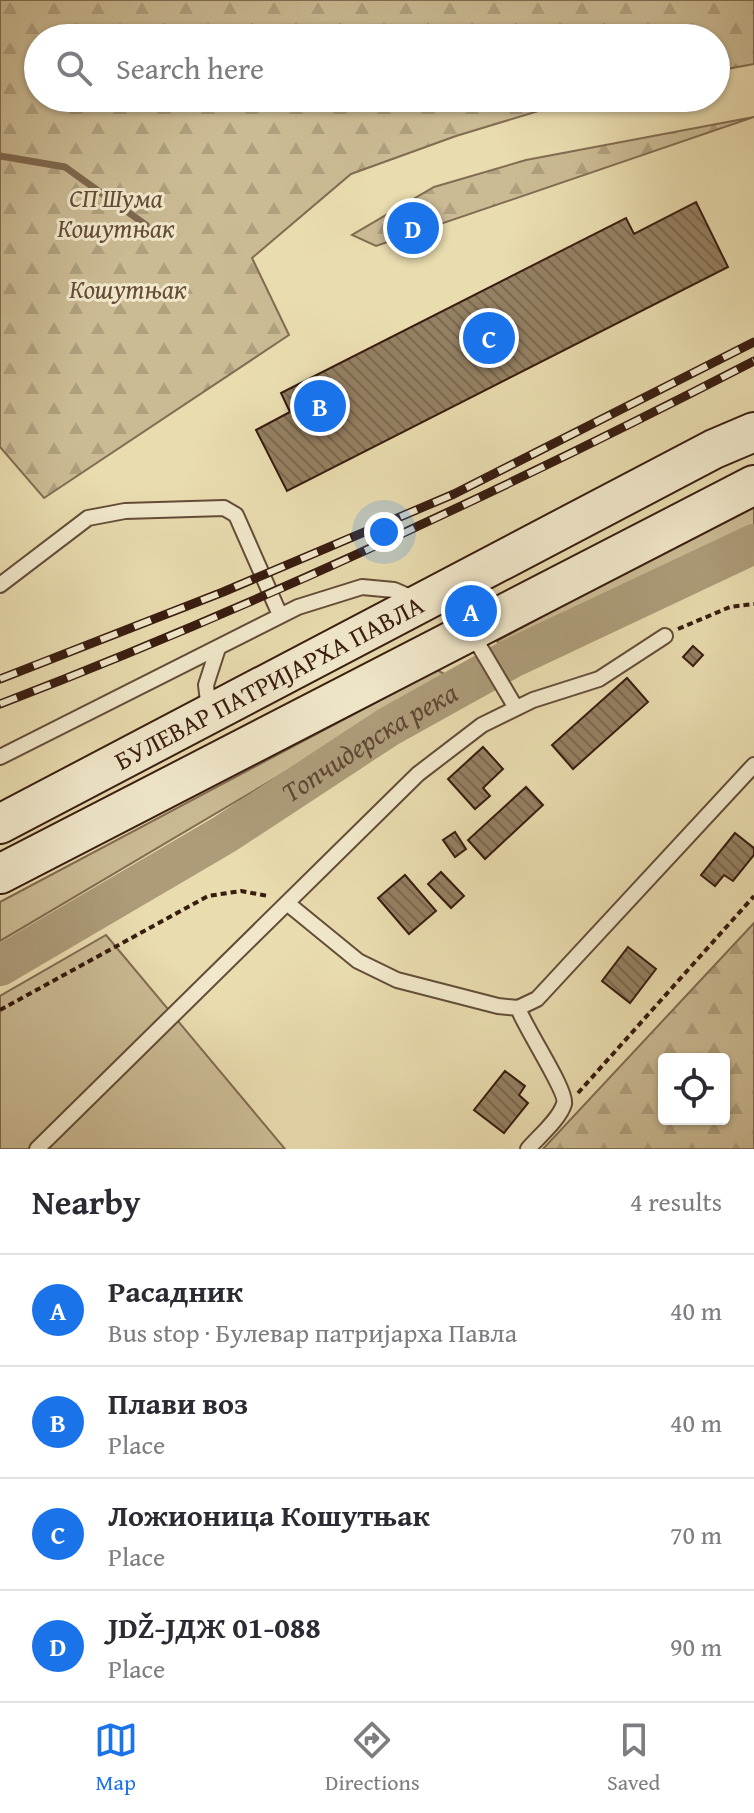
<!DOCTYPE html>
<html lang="en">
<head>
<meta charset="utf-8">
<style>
	:root { --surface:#fff; --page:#f7f7f7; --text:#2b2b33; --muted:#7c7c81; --line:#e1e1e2; --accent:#1a73e8 }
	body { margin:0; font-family:"Gentium Book Plus",serif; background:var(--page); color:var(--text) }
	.controls { position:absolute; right:24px; bottom:24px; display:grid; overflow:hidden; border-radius:8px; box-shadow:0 2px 6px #0004 }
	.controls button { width:72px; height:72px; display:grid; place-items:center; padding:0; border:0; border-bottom:2px solid var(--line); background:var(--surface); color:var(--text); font:40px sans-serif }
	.you { position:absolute; left:384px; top:532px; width:28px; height:28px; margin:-20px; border:6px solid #fff; border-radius:50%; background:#1a73e8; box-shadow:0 0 0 12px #1a73e833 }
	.badge { display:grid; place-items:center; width:52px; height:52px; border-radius:50%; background:var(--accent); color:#fff; font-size:26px; font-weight:700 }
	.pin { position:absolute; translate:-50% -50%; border:4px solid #fff; box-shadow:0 2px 8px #0006 }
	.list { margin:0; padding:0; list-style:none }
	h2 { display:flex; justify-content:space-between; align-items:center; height:104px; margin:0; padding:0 32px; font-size:34px }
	h2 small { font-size:26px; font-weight:400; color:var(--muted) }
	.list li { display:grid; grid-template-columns:52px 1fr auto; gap:24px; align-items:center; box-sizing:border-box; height:112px; padding:0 32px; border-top:2px solid var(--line) }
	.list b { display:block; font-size:30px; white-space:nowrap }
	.list p { margin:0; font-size:26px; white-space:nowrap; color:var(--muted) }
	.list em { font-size:26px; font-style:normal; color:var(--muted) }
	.icon { flex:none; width:44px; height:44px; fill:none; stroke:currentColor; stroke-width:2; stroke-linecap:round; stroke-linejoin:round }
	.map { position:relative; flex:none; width:754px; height:1149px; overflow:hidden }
	.search { position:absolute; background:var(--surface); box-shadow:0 2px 6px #0004; left:24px; right:24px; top:24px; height:88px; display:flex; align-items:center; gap:20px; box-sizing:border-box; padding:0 28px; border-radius:44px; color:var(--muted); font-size:30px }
	.sheet { height:552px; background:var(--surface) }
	nav { display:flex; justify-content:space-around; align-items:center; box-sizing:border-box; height:112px; border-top:2px solid var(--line); background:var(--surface); font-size:22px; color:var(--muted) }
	nav a { display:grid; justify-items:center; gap:4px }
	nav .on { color:var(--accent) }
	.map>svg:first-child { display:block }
</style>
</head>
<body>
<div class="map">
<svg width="754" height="1149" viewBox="0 0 754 1149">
	<defs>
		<pattern id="forest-firs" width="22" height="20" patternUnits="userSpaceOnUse" patternTransform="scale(2)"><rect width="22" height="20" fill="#cbbb94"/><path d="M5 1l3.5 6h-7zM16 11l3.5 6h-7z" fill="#afa07e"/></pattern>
		<pattern id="building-back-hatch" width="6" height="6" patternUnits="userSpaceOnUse" patternTransform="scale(2)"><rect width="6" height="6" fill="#948062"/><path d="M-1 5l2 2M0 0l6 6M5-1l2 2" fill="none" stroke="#7a684f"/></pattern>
	</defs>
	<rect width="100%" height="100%" fill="#e9dcaf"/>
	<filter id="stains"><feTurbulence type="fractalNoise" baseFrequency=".0025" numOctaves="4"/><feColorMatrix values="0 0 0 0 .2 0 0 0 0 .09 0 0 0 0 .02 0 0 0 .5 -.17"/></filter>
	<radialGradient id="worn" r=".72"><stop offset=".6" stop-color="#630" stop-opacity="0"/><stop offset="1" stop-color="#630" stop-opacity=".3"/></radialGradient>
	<!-- green -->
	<path fill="#cbbb94" stroke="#826c52" stroke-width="2" d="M754,507V540L504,653L497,641L669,548Z
		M437,670L448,676L0,941V902Z
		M106,935L285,1149H0V996Z"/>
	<!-- forest -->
	<path fill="url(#forest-firs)" stroke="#826c52" stroke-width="2" fill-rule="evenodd" d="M0,0H754V64L716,71V38H38V98H581L456,136L351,174L252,258L289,335L44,498L0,447Z
		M754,117L376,246L352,235L434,187L526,160Z
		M754,923V1149H543ZM724,1059V1119H664V1059Z"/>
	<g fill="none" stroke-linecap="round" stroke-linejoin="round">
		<!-- stream -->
		<path stroke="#7e684f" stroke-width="7" d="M0,156L65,167L146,225"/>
		<!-- river -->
		<path stroke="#ad9b79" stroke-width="40" id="s1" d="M0,966L225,834L388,727L510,659L754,544"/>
	</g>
	<!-- building -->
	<path fill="url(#building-back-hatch)" stroke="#381c0f" stroke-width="2" d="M696,202L728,267L287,491L256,430L290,412L281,393L626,218L634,234Z
		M693,646L703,655L693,666L683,657Z
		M627,678L648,702L573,769L552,745Z
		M483,747L503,769L483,788L490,796L475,809L448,779Z
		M526,787L543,805L485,859L468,840Z
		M455,832L466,849L455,857L443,840Z
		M735,833L754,848V855L733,881L724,875L715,886L701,875Z
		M441,872L464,896L451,908L428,884Z
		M405,875L436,911L409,934L378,898Z
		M628,947L656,969L630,1003L602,981Z
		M505,1071L525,1086L519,1095L528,1103L504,1133L474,1110Z"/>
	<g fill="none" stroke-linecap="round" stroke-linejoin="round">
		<defs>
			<path id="service" d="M0,585L88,518L125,511L224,508L236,515L280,615
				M471,632L516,708
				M209,710L206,685L218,648
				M0,757L298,607L362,587L394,590L415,599
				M287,903L358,961L397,980L498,1006L518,1008L537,999L754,765
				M518,1008C525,1028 568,1092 564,1104C559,1120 538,1137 528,1149
				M37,1149L418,774L482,725L533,700L599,679L665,636"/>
			<g id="secondary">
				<path id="s2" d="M0,824L714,449L754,432"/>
				<path d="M0,874L754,485"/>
			</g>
		</defs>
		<!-- service casing -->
		<use href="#service" stroke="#644c37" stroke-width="18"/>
		<!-- secondary casing -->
		<use href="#secondary" stroke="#381c0f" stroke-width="42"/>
		<!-- path -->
		<path stroke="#381c0f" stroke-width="4" stroke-dasharray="6 4" stroke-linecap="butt" d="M678,629L730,607L754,604
			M0,1010L208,896L241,891L268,896
			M578,1093L754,896"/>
		<!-- service -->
		<use href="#service" stroke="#f1e8cb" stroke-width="14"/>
		<!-- secondary -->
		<use href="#secondary" stroke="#f1e8cb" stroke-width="38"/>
		<defs>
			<path id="rail" d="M0,679L223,592L454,494L754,342
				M0,704C259,605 508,488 754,361"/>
		</defs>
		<!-- rail casing -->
		<use href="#rail" stroke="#381c0f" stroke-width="9"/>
		<!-- rail -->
		<use href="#rail" stroke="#f1e8cb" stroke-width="6" stroke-dasharray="18" stroke-linecap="butt"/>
	</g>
	<g text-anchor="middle" stroke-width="6" stroke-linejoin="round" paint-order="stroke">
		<!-- park labels -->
		<g font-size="26" font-style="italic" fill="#644c37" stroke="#f1e8cb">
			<text x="116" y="207">СП Шума<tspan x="116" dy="30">Кошутњак</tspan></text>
			<text x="128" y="298">Кошутњак</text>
		</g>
		<!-- street labels -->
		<g font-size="26" fill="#381c0f" stroke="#f1e8cb">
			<text dy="9" stroke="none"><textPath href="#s2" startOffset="304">БУЛЕВАР ПАТРИЈАРХА ПАВЛА</textPath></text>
		</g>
		<!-- water labels -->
		<g font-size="28" font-style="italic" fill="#614834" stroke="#f1e8cb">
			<text dy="10" stroke="none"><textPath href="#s1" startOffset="432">Топчидерска река</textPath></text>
		</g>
	</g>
	<rect width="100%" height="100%" filter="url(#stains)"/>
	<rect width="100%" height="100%" fill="url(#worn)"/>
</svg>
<div class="controls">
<button><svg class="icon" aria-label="locate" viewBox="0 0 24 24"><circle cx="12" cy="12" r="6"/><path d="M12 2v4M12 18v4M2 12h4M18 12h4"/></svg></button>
</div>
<div class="you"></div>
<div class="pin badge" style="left:471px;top:611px">A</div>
<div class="pin badge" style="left:320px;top:406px">B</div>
<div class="pin badge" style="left:489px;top:338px">C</div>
<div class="pin badge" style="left:413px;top:228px">D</div>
<div class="search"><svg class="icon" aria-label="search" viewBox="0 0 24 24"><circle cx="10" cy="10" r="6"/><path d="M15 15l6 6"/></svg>Search here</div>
</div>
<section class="sheet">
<h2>Nearby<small>4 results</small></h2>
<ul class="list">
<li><span class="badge">A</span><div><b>Расадник</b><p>Bus stop · Булевар патријарха Павла</p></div><em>40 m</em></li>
<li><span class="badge">B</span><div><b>Плави воз</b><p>Place</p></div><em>40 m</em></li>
<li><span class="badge">C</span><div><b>Ложионица Кошутњак</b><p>Place</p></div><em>70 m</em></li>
<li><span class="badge">D</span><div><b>JDŽ-JДЖ 01-088</b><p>Place</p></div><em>90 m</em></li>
</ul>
</section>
<nav>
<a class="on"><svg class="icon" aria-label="map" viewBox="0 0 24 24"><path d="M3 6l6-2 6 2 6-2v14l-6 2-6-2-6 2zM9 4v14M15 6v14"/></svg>Map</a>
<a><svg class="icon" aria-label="directions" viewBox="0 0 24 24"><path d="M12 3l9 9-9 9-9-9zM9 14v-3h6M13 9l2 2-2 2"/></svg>Directions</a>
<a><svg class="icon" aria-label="saved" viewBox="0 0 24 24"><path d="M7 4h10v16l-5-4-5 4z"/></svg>Saved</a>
</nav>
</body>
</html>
